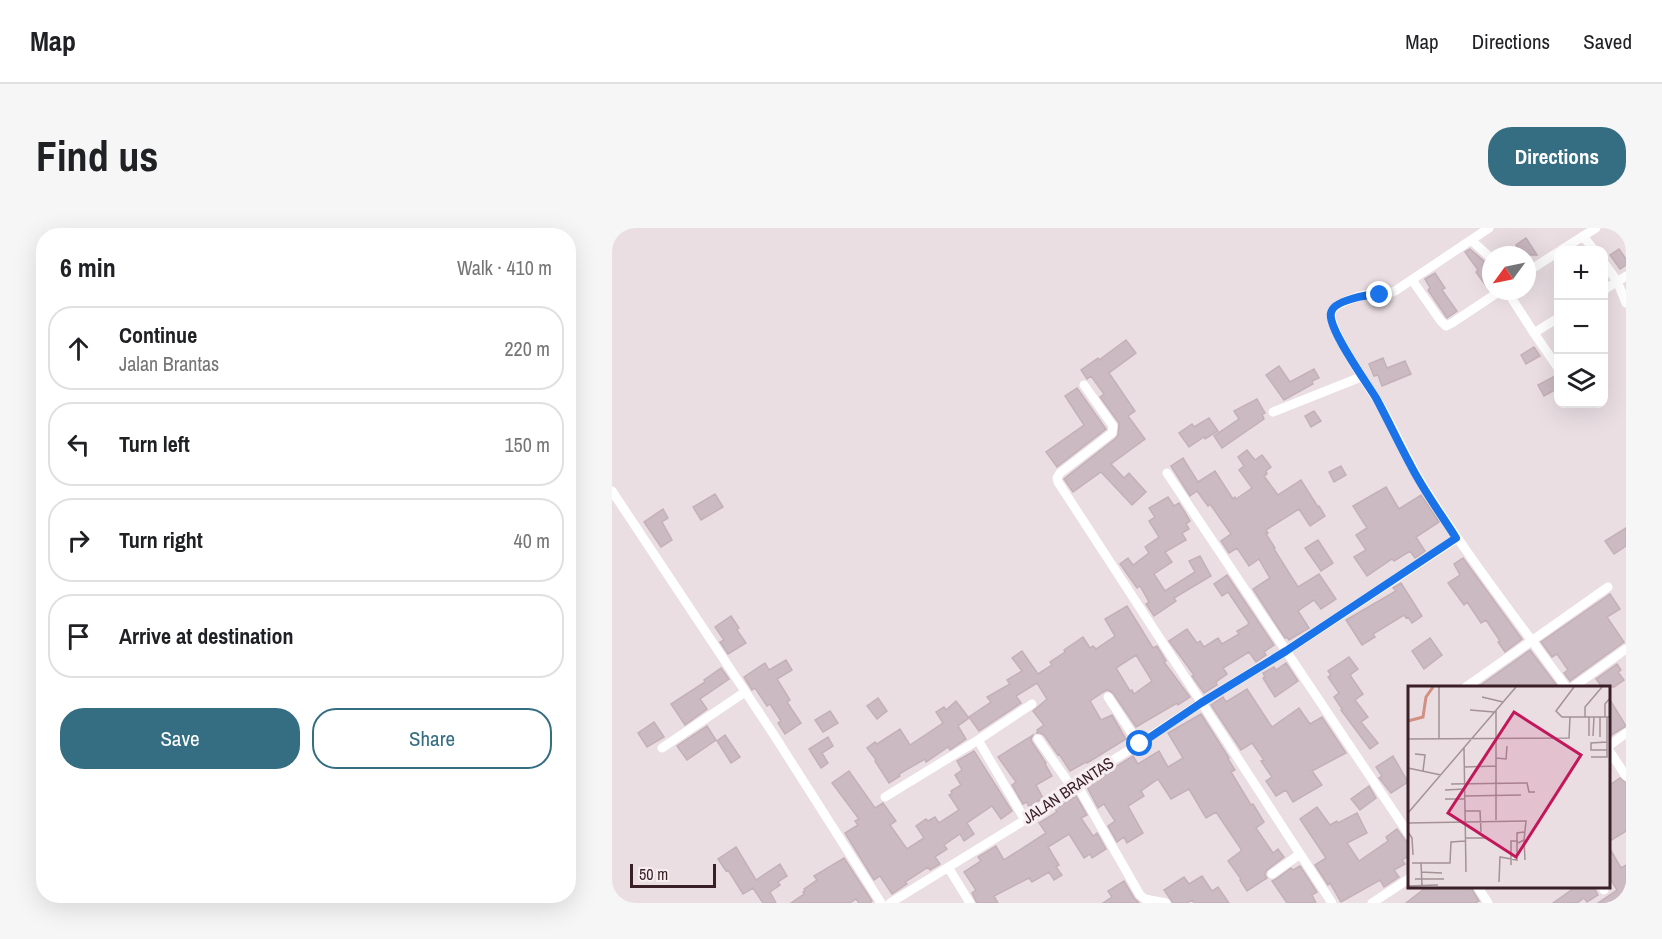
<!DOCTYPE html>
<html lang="en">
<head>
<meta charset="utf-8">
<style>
	:root { --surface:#fff; --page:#f6f6f6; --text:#202124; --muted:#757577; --line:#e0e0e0; --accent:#356e82 }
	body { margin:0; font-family:"Archivo Narrow",sans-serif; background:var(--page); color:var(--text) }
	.controls { position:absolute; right:18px; top:18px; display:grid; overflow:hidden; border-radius:12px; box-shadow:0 6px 24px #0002 }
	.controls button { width:54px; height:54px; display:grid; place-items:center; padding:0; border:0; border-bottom:2px solid var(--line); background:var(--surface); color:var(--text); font:30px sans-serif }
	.compass { position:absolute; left:870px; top:18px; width:54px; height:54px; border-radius:50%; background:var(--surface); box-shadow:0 6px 24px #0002; rotate:237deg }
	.scale { position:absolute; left:18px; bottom:15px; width:86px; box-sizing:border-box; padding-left:6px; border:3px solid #3a1f26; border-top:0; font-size:16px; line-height:21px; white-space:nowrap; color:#3a1f26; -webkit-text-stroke:4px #f7eef2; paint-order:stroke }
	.stop { position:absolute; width:18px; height:18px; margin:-14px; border:4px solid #1a73e8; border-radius:50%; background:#fff }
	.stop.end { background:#1a73e8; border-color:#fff; box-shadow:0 2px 6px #0008 }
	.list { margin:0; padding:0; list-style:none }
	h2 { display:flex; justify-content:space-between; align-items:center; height:78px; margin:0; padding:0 24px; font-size:26px }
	h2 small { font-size:20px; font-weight:400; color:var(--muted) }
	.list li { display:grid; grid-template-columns:39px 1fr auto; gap:18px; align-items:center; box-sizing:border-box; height:84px; margin:0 12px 12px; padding:0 12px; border:2px solid var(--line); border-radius:24px }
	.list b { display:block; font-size:22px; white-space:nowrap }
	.list p { margin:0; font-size:20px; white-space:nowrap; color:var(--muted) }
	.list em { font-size:20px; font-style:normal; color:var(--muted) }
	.actions { display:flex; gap:12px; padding:18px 24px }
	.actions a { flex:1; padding:14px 0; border:2px solid var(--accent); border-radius:24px; text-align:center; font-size:21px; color:var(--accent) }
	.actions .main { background:var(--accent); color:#fff }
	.icon { flex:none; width:33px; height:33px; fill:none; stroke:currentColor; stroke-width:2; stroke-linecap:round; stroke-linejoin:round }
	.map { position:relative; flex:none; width:1014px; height:675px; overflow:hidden; border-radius:24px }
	header { display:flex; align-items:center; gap:36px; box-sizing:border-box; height:84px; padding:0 30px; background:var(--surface); border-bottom:2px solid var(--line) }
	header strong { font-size:28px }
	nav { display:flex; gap:33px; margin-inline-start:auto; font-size:21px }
	.intro { display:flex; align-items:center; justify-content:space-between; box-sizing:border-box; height:144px; padding:0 36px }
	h1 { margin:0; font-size:42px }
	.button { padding:15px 27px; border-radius:24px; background:var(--accent); color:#fff; font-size:21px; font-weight:700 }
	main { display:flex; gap:36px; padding:0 36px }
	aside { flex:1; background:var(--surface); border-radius:24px; box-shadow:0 6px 24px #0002 }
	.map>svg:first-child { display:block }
</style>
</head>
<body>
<header>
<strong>Map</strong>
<nav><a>Map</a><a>Directions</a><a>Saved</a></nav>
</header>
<div class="intro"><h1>Find us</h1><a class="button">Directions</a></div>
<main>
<aside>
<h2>6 min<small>Walk · 410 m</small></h2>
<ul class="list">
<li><svg class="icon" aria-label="ahead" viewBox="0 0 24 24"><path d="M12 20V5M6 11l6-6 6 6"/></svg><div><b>Continue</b><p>Jalan Brantas</p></div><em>220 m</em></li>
<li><svg class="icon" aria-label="left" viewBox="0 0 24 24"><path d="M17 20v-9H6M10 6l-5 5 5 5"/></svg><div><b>Turn left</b></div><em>150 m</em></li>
<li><svg class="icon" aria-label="right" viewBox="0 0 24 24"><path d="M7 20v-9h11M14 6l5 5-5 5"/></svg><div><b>Turn right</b></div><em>40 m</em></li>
<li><svg class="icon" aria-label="arrive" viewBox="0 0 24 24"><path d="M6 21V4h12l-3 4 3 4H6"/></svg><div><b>Arrive at destination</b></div></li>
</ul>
<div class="actions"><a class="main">Save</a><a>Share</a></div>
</aside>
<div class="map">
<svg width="1014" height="675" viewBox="0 0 1014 675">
	<rect width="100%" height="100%" fill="#eadee3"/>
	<!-- building -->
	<path fill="#cbbac1" stroke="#c4b0b8" stroke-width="1.5" fill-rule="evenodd" d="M914,10L925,27H910L904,17Z
		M858,21L873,34V36L879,45V61L877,62L864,44L866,42L853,24Z
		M1007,21L1014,31V37L1008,41L998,27Z
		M823,45L833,60L830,62L845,83L835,90L816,62L818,60L813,51Z
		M514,112L524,125L497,145L523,183L516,188L533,211L499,236L512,250L517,245L534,264L520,277L489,244L461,264L452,251L504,210L506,207L507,195L488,169L492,166L479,148L475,151L469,142L486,130L487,132Z
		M922,119L928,128L914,136L909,127Z
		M771,130L775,140L793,133L799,146L770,158L766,147L762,148L757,136Z
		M667,138L678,154L702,141L707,150L700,153L701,156L672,172L654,147Z
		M943,148L946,155V160L932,168L926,157Z
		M465,160L494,201L445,239L434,224L472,197L453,168Z
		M645,171L653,185L650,186L652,191L610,220L602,208L627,191L622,183Z
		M702,183L709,193L699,199L693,188Z
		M597,190L606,203L593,211L592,209L577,219L567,205L580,196L582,199Z
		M635,222L643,232L650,227L659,239L654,243L655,246L652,248L666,267L689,252L706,279L707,278L713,288L698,298L687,281L654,302L656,305L654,306L663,320L662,321L686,359L707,346L724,371L709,381L702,372L686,383L697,400L677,412L675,409L673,410L641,361L658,350L647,331L637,338L625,320L617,325L609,313L619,306L598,276L596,278L585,263L578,268L559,238L571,230L586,254L603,243L621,271L623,269L624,271L640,260L627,242L632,238L626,229Z
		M729,238L734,247L722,254L717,244Z
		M774,259L787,281L809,267L827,294L804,309L813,323L803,330L798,323L782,333L780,331L755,348L742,329L754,322L744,307L755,300L741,278Z
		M103,266L111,279L89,292L81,279Z
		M556,269L562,278L567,275L572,283L578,293L574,296L577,301L570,305L574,312L553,324L560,334L542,346L553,363L583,344L577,333L588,328L599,348L562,370L564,373L542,388L534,376L537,374L528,358L525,360L508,336L516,330L521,337L537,325L533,319L547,309L537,293L543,289L537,280Z
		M51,281L56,290L50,294L60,312L49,319L32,294Z
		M1014,300V318L1002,326L993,313Z
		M706,312L721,335L709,343L693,320Z
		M851,330L910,411L893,424L886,414L888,413L874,392L869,395L855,374L852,377L836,355L848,347L842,336Z
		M615,347L662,417L652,424L654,427L644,434L637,424L611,440L615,446L604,454L605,457L592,465L580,448L582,447L557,413L575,401L585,415L588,413L592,419L606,410L610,416L627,406L625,403L636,397V396L637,395L616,364L610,368L602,356Z
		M789,355L810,388L800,395L796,389L794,390L792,387L761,406L763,409L750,417L734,392L784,363L781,360Z
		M998,366L1008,381L995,389L1012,414L958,453L952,445L956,442L945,426L940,429L929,414Z
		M515,378L541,420L545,418L554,433L552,434L578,469L566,477L565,475L524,499L501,465L496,462L493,463L478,473L489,492L500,487L514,511L475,535L474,534L458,543L447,526L446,527L432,507L428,505H424L426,504L425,502L432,497L421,483L435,471L425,455L404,468L409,475L367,503L357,489L379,474L375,469L398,456L395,452L410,443L400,430L410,423L426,446L440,437L438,434L453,424L452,422L471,409L478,420L481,418L484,421L503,408L493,391ZM524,427L540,453L522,466L520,462L518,463L504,440Z
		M119,388L127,400L125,402L134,415L116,426L108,414L112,412L103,399Z
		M818,410L830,427L812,441L800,423Z
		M918,422L946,459H866Z
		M737,429L746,441L738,447L751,466L743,472L756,489L749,494L766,515L758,521L729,482L730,481L722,469L727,465L716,449L719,447L716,443Z
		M174,432L180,442L165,451L178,472L175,474L189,495L173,506L166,495L169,493L158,476L155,478L143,460L140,462L132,449L153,435L157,442Z
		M674,435L686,453L663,469L651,450L653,449L651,445L662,439L664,442Z
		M1005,436L1009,442L1006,444L1012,452L1002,459H990L984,451Z
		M109,440L117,451L88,471L95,481L73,497L59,476L93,454L92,452Z
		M635,461L660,499L687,480L698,496L710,489L734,525L700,543L710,557L681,574L674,562L664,568L654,553L660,549L649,533L652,532L640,515L629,522L599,477L611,469L614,474Z
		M266,470L275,483L265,491L255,478Z
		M998,472L1014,498L998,508Z
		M344,473L357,490L346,498L354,511L338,522L336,519L314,534L313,531L287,546L288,548L277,555L263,533L264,532L255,520L263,514L265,516L288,501L298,517L331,495L324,484L332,479L334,482Z
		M218,483L226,495L211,504L203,492Z
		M589,486L617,530L616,531L623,542L619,544L639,577L641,576L652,594L644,600L661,625L666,621L672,629L654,643L653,647L655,650L635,663L628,652L629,651L616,633L629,623V621L604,584L594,590L577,561L559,571L546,551L529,563L532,568L516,578L531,605L515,615L512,609L505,614L496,598L503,593L492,576L486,580L474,557L521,528L526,536L547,523L556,539L571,530L556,505Z
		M42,494L52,509L35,519L26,505Z
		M95,498L104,512L75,532L65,518Z
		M113,507L128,529L119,535L105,513Z
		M421,507L419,511L420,514L434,535L433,536L440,548L424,557L431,570L417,579L415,574L411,576L400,557L404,554L386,529Z
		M216,509L221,518L210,525L216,535L209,540L197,521Z
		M362,523L400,583L389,591L380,578L355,595L362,606L352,613L348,606L332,617L335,621L323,629L328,636L318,642L316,639L293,654L295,656L280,666L268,648L262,652L233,605L246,597L243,593L247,591L220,555L237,543L263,580L271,575L284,593L278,597L295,621L312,610L304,598L314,591L316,593L323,589L327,595L347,582L337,567L340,566L339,563L349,557L343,547L350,542L345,533Z
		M781,528L796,554L779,565L767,550L770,548L764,539Z
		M1008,550L1014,555V603L998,613V557Z
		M757,558L764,570L748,582L739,571Z
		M464,568L475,587L469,590L481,608L485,605L494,621L480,630L478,626L472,630L457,606L436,619L447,637L444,639L450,647L442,652L437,644L420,654L417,650L382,668L386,675H365L360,665L364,662L352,644L369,633L366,629L384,618L392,632L434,605L427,595L445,584L442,580L456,571L457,572Z
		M705,579L718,597L725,593L726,595L745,585L755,605L735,615L747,633L776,613L774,609L785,601L793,612L798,615V627L790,632L793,636L782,642L787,649L772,659L768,652L729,674L718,655L716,657L703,637L714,630L688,591Z
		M124,619L144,652L168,636L175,648L166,654L168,657L158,664L164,675H151L141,660L131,666L116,642L114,643L106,631Z
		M998,621L1009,640L1014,637V675H986L1005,662L998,650Z
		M232,630L260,673L258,675H247L244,671L238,675H179L192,666L191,664L193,663L192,661L205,652L202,648Z
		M688,638L705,664L700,667L704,675H675L660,653L664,651L679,640L681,642Z
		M590,648L600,663L606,659L617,675H582L580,672L575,675H561L552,662L572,649L577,656Z
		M512,653L522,670L527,675H491L500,669L496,663Z
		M816,658H858L867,673L863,675H794Z
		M965,658H981L986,667L975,674L972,670L965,675H941Z"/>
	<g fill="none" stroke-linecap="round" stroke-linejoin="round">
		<!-- minor -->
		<path stroke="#fff" stroke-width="9" d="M971,8L982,22
			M859,12L877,0
			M949,22L984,0
			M879,30L859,12L783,63C772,68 766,65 756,66C747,68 723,75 720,83C714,97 753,153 762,167C781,196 793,229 812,259C855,328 906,393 954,459
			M992,35L1005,53L1014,75
			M915,44L946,24
			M800,52L828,92L834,98L840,95L888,63
			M992,62L1014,48
			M895,63L922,105L946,90
			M922,105L946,140
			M472,157L501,198L500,205L448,245L445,250L446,254L720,675
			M661,184L749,149
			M555,245L798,608
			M0,263L162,507L269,675
			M854,459L996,359
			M961,459L1014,421
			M496,469L527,516
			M426,511L459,558
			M366,512L420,476
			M998,517L1014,505
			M50,520L133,464
			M998,524L1014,548
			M464,555L528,667L533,671L554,675
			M273,569L366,512L413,592
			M336,639L358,675
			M660,646L688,626
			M865,658L876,675
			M990,658L992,662
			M278,675L413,592L459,558L527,516L589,475L674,423L845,310
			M760,675L798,650"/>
	</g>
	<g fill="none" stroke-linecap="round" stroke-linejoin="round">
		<!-- route -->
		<path stroke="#1a73e8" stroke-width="8" d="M528,516L589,475L674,423L844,310C829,286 811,262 798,236C786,214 776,192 764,170C755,155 715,100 719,85C721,72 757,66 768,67"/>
	</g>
	<g text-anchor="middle" stroke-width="6" stroke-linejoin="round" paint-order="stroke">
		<!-- street labels -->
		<g font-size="16" fill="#3a1f26" stroke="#f7eef2">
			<text transform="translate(456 562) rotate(-34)" y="6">JALAN BRANTAS</text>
		</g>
	</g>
	<!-- overview -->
	<g transform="translate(796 458)">
		<rect width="202" height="202" fill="#eadee3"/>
		<path fill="none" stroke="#d29083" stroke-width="3" d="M0,35L15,31L18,11L25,1"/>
		<path fill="none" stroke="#a49297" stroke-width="1.5" d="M166,1L148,25L154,31H202M74,11L95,16M62,24L86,26M177,31V21L194,1M197,31V18L202,12M181,50V31M185,50L186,31M192,51V31M31,52V1M0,53L161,52L162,31M56,62L58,186M199,64H183V57L199,56M7,68L17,69L15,85M183,71H199V31M88,72L98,73L99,60M56,81L88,80M0,82L33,89M43,98L119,97L121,106H127M37,104L57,103M57,110L113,109M37,113H56M57,125H72L73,146M0,127L108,1M88,134V24M0,137L118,135L116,154L110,157M0,146L4,152L5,169M57,152H78M116,154L117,174M4,177H42L43,156L57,155M13,177L14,199M103,179V155H110M13,186L34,187M7,193H36M91,196L92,171L109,174V147L116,146M0,200L30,199"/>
		<path fill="#c2185b" fill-opacity="0.15" stroke="#c2185b" stroke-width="3" d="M106,26L173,69L108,171L40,127Z"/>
		<rect width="202" height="202" fill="none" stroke="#3a1f26" stroke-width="3"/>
	</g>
</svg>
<div class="controls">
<button>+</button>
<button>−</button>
<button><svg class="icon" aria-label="layers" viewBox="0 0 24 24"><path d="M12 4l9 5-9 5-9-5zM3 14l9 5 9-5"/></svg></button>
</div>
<svg class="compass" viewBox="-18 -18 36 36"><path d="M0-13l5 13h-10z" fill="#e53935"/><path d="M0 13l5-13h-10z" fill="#757577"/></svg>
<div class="scale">50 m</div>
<div class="stop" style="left:528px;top:516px"></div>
<div class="stop end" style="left:768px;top:67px"></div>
</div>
</main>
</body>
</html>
